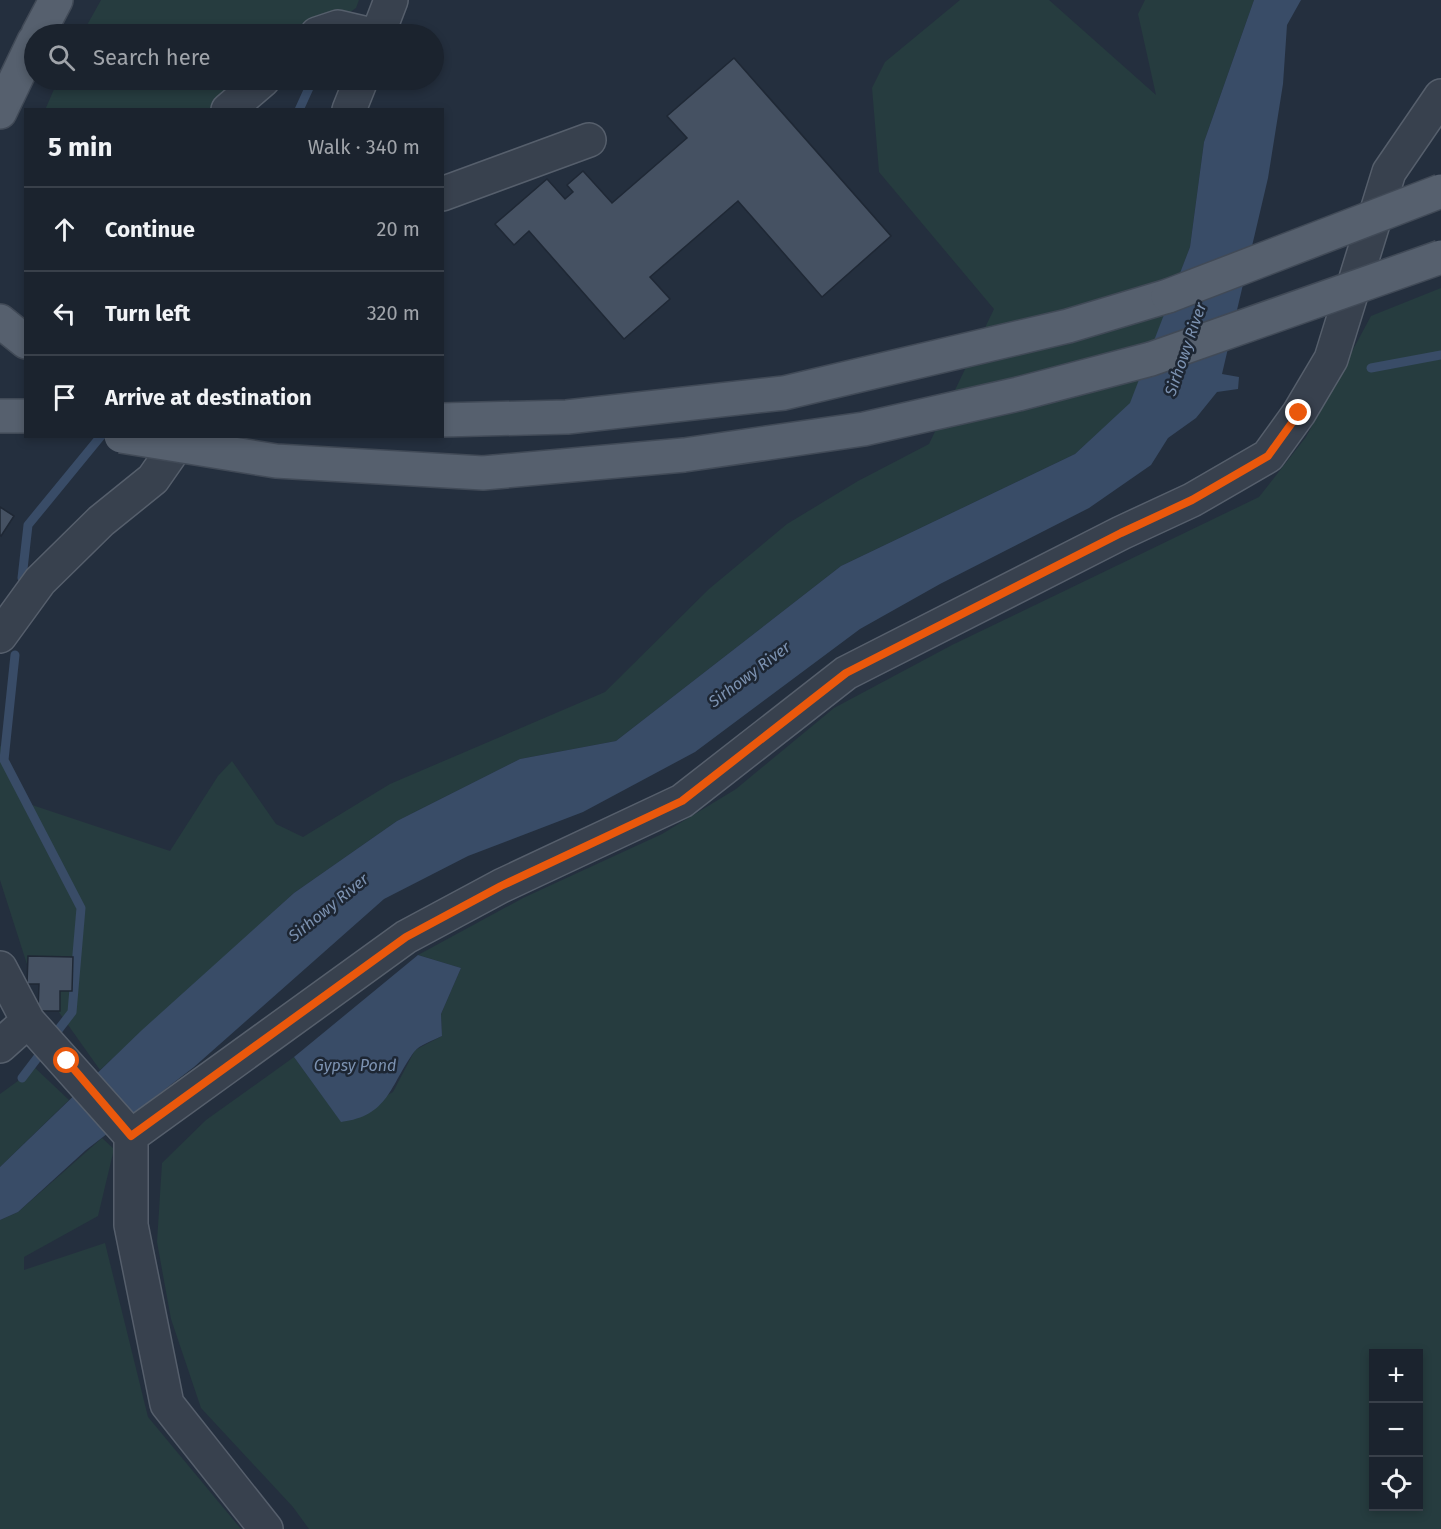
<!DOCTYPE html>
<html lang="en">
<head>
<meta charset="utf-8">
<style>
	:root { --surface:#1b232e; --page:#282f3a; --text:#f1f3f6; --muted:#a0a4aa; --line:#39404a }
	body { margin:0; font-family:"Fira Sans",sans-serif; background:var(--page); color:var(--text) }
	.controls { position:absolute; right:18px; bottom:18px; display:grid; overflow:hidden; border-radius:0px; box-shadow:0 3px 9px #0003 }
	.controls button { width:54px; height:54px; display:grid; place-items:center; padding:0; border:0; border-bottom:2px solid var(--line); background:var(--surface); color:var(--text); font:30px sans-serif }
	.stop { position:absolute; width:18px; height:18px; margin:-14px; border:4px solid #ea580c; border-radius:50%; background:#fff }
	.stop.end { background:#ea580c; border-color:#fff; box-shadow:0 2px 6px #0008 }
	.list { margin:0; padding:0; list-style:none }
	h2 { display:flex; justify-content:space-between; align-items:center; height:78px; margin:0; padding:0 24px; font-size:26px }
	h2 small { font-size:20px; font-weight:400; color:var(--muted) }
	.list li { display:grid; grid-template-columns:39px 1fr auto; gap:18px; align-items:center; box-sizing:border-box; height:84px; padding:0 24px; border-top:2px solid var(--line) }
	.list b { display:block; font-size:22px; white-space:nowrap }
	.list em { font-size:20px; font-style:normal; color:var(--muted) }
	.icon { flex:none; width:33px; height:33px; fill:none; stroke:currentColor; stroke-width:2; stroke-linecap:round; stroke-linejoin:round }
	.map { position:relative; flex:none; width:1441px; height:1529px; overflow:hidden }
	.search { position:absolute; background:var(--surface); box-shadow:0 3px 9px #0003; left:24px; top:24px; width:420px; height:66px; display:flex; align-items:center; gap:15px; box-sizing:border-box; padding:0 21px; border-radius:33px; color:var(--muted); font-size:22px }
	.panel { position:absolute; background:var(--surface); box-shadow:0 3px 9px #0003; left:24px; top:108px; width:420px; height:330px; border-radius:0px }
	.map>svg:first-child { display:block }
</style>
</head>
<body>
<div class="map">
<svg width="1441" height="1529" viewBox="0 0 1441 1529">
	<rect width="100%" height="100%" fill="#242f3e"/>
	<!-- green -->
	<path fill="#263c3f" fill-rule="evenodd" d="M101,0H359L356,8L319,34H82Z
		M960,0H1049L1156,95L1138,14L1145,0H1254L1204,142L1190,247L1131,403L1075,454L841,566L616,741L520,759L397,821L294,893L100,1070L39,984L32,980L0,880V746L5,748L4,760L26,803L170,851L218,776L232,761L276,824L303,837L390,784L605,692L709,589L787,524L858,481L929,444L994,309L879,172L872,88L885,62Z
		M58,80H256L214,109L45,110Z
		M1441,288V1529H309L293,1507L201,1408L171,1319L157,1242L162,1163L206,1120L294,1057L341,1121L393,1092L415,1050L442,1036L441,1014L461,968L418,955L523,898L662,834L736,789L834,708L952,645L1259,497L1306,437L1371,316ZM1374,1354H1418V1506H1374Z
		M32,1065L69,1100L0,1167V1094L22,1078Z
		M102,1138L114,1149L98,1216L24,1257V1270L105,1243L148,1417L241,1529H0V1220L18,1212Z"/>
	<!-- water -->
	<path fill="#394c67" d="M1254,0H1301L1287,25L1283,84L1268,178L1222,374L1239,377L1238,389L1217,392L1196,418L1168,438L1151,465L1089,508L940,584L860,629L695,752L583,812L468,856L384,899L194,1067L86,1150L18,1212L0,1220V1167L142,1030L294,893L397,821L520,759L616,741L841,566L1075,454L1130,403L1190,247L1204,142Z
		M418,955L461,968L441,1014L442,1036C434,1040 419,1045 414,1052C390,1085 389,1116 341,1122L294,1057Z"/>
	<g fill="none" stroke-linecap="round" stroke-linejoin="round">
		<!-- stream -->
		<path stroke="#394c67" stroke-width="9" d="M299,110L309,88
			M1371,368L1441,355
			M22,578L28,525L101,436
			M15,655L4,760L81,908L72,1012L52,1038
			M22,1078L44,1049"/>
	</g>
	<!-- building -->
	<path fill="#455162" stroke="#1f2835" stroke-width="1.5" d="M734,58L891,236L822,297L738,201L650,277L670,299L624,339L529,231L514,245L495,224L547,179L565,199L573,192L567,185L583,171L612,203L687,138L667,116Z
		M0,507L14,516L1,536L0,535Z
		M28,956L73,957L72,991H60V1011H38L39,984H27Z"/>
	<g fill="none" stroke-linecap="round" stroke-linejoin="round">
		<defs>
			<path id="minor" d="M317,34L338,27L368,34
				M378,34L391,0
				M228,110L263,80
				M349,110L361,80
				M442,194L589,140
				M0,636L40,581L101,521L153,479L183,436
				M0,968L28,1021L131,1136V1225L167,1404L266,1529
				M0,1046L28,1021
				M131,1136L406,937L501,886L682,801L846,673L1121,533L1192,500L1268,456L1299,413L1331,359L1389,172L1441,96"/>
			<path id="major" d="M38,34L56,0
				M0,112L34,41
				M0,321L26,342
				M0,416H26
				M442,420L567,417L784,393L1068,326L1168,296"/>
		</defs>
		<!-- minor casing -->
		<use href="#minor" stroke="#565f6c" stroke-width="36"/>
		<!-- major casing -->
		<use href="#major" stroke="#414a57" stroke-width="36"/>
		<!-- minor -->
		<use href="#minor" stroke="#38414e" stroke-width="33"/>
		<!-- major -->
		<use href="#major" stroke="#56606e" stroke-width="33"/>
		<defs>
			<path id="major-bridge" d="M1168,296L1441,191
				M121,436L276,461L483,473L684,455L864,429L1018,394L1151,359L1441,257"/>
		</defs>
		<!-- major-bridge casing -->
		<use href="#major-bridge" stroke="#414a57" stroke-width="36" stroke-linecap="butt"/>
		<!-- major-bridge -->
		<use href="#major-bridge" stroke="#56606e" stroke-width="33"/>
	</g>
	<g fill="none" stroke-linecap="round" stroke-linejoin="round">
		<!-- route -->
		<path stroke="#ea580c" stroke-width="8" d="M67,1061L131,1136L406,937L501,886L682,801L846,673L1121,533L1192,500L1268,456L1299,413"/>
	</g>
	<g text-anchor="middle" stroke-width="5" stroke-linejoin="round" paint-order="stroke">
		<!-- water labels -->
		<g font-size="16" font-style="italic" fill="#7c92b1" stroke="#1d2633">
			<text transform="translate(1185 349) rotate(-71)" y="6">Sirhowy River</text>
			<text transform="translate(749 674) rotate(-37)" y="6">Sirhowy River</text>
			<text transform="translate(328 907) rotate(-39)" y="6">Sirhowy River</text>
			<text x="355" y="1071">Gypsy Pond</text>
		</g>
	</g>
</svg>
<div class="controls">
<button>+</button>
<button>−</button>
<button><svg class="icon" aria-label="locate" viewBox="0 0 24 24"><circle cx="12" cy="12" r="6"/><path d="M12 2v4M12 18v4M2 12h4M18 12h4"/></svg></button>
</div>
<div class="stop" style="left:67px;top:1061px"></div>
<div class="stop end" style="left:1299px;top:413px"></div>
<div class="search"><svg class="icon" aria-label="search" viewBox="0 0 24 24"><circle cx="10" cy="10" r="6"/><path d="M15 15l6 6"/></svg>Search here</div>
<section class="panel">
<h2>5 min<small>Walk · 340 m</small></h2>
<ul class="list">
<li><svg class="icon" aria-label="ahead" viewBox="0 0 24 24"><path d="M12 20V5M6 11l6-6 6 6"/></svg><div><b>Continue</b></div><em>20 m</em></li>
<li><svg class="icon" aria-label="left" viewBox="0 0 24 24"><path d="M17 20v-9H6M10 6l-5 5 5 5"/></svg><div><b>Turn left</b></div><em>320 m</em></li>
<li><svg class="icon" aria-label="arrive" viewBox="0 0 24 24"><path d="M6 21V4h12l-3 4 3 4H6"/></svg><div><b>Arrive at destination</b></div></li>
</ul>
</section>
</div>
</body>
</html>
